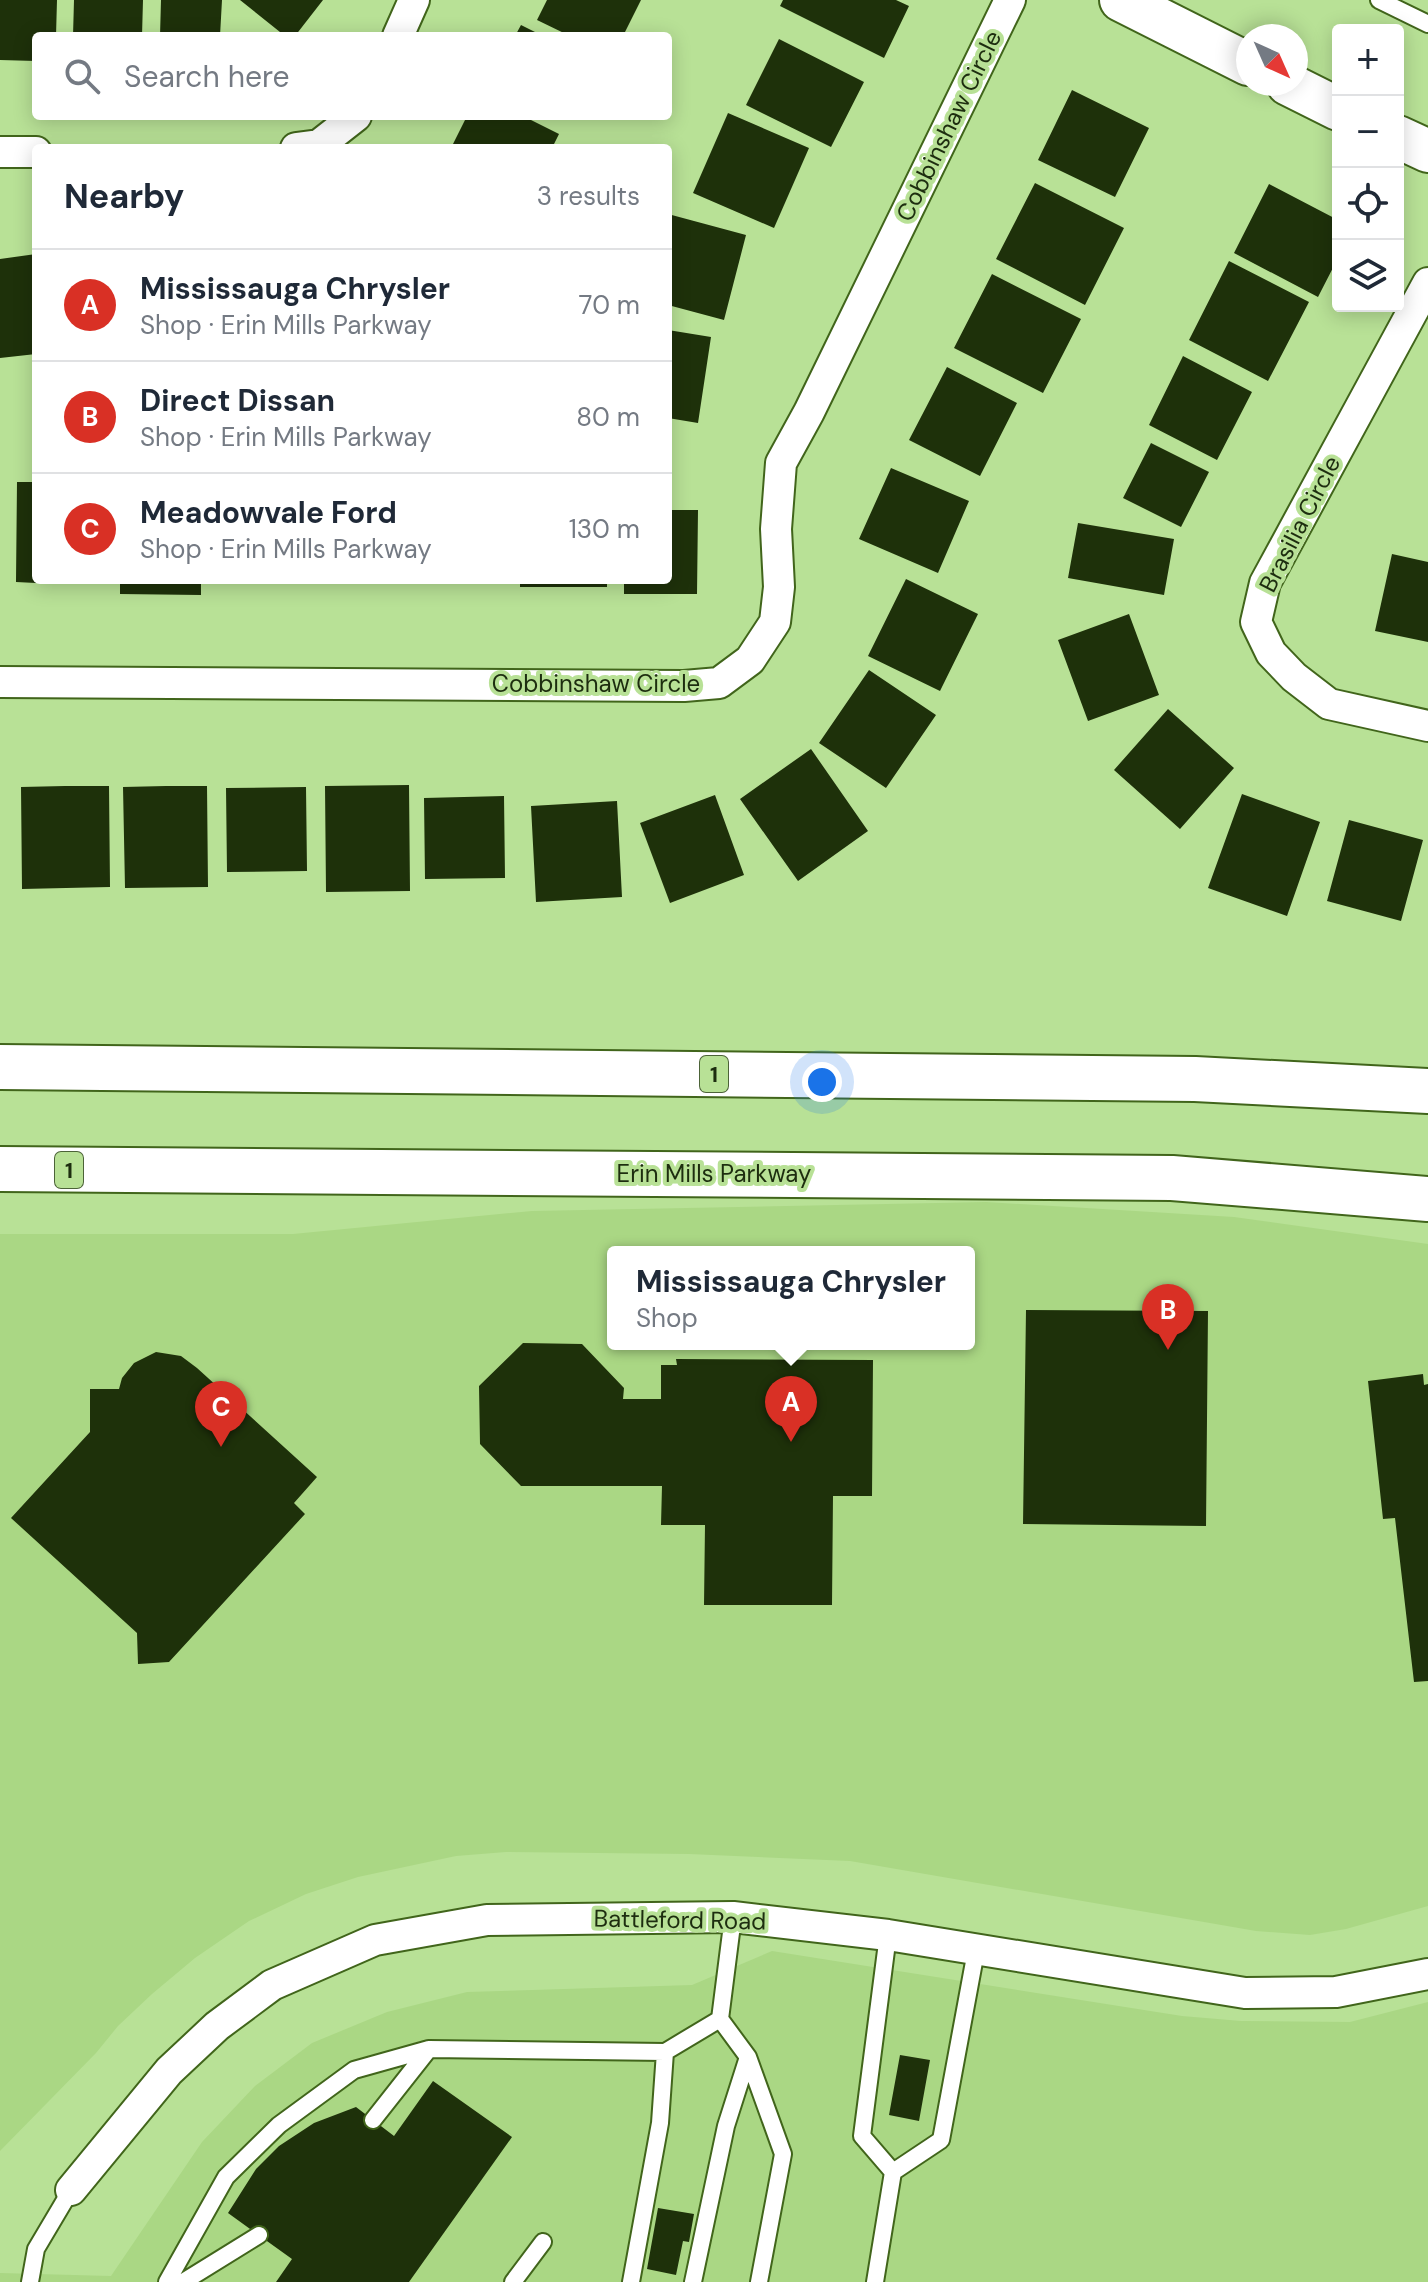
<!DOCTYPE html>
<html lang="en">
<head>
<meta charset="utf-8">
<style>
	:root { --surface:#fff; --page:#f6f6f7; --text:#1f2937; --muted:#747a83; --line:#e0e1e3; --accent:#d93025 }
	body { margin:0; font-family:"DM Sans",sans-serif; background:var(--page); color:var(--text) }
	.controls { position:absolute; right:24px; top:24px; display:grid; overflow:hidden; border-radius:8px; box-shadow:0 4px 20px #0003 }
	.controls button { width:72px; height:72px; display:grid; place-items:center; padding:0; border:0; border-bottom:2px solid var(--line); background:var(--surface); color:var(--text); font:40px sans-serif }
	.compass { position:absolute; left:1236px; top:24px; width:72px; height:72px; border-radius:50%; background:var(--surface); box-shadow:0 4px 20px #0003; rotate:135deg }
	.you { position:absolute; left:822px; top:1082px; width:28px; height:28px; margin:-20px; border:6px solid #fff; border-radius:50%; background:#1a73e8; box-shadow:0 0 0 12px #1a73e833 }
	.badge { display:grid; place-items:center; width:52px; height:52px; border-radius:50%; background:var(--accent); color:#fff; font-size:26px; font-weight:700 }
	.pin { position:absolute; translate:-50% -66px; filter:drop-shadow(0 2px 4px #0008) }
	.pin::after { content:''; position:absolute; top:42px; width:28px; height:24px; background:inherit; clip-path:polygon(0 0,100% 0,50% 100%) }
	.popup { position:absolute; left:607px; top:1246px; width:368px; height:104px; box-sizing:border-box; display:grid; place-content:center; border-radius:8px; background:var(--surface); filter:drop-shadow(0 2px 6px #0005); font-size:26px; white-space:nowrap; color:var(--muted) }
	.popup b { font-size:30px; color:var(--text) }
	.popup::after { content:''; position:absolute; left:50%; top:100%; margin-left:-16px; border:16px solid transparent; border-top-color:var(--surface) }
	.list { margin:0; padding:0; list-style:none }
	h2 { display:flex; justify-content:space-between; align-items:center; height:104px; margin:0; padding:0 32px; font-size:34px }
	h2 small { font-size:26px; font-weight:400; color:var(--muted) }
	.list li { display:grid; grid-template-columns:52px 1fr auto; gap:24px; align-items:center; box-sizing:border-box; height:112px; padding:0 32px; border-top:2px solid var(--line) }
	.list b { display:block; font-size:30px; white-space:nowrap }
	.list p { margin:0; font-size:26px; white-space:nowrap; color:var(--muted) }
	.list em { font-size:26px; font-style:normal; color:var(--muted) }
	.icon { flex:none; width:44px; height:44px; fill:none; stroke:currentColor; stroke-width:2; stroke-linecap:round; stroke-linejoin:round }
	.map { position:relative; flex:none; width:1428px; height:2282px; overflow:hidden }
	.search { position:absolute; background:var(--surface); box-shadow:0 4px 20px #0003; left:32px; top:32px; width:640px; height:88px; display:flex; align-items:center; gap:20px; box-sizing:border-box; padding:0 28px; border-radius:8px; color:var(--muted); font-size:30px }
	.panel { position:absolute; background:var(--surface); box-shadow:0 4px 20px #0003; left:32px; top:144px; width:640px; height:440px; border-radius:8px }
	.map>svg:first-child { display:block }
</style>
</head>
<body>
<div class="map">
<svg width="1428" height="2282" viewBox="0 0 1428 2282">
	<rect width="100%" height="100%" fill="#b8e196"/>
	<!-- built -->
	<path fill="#aad784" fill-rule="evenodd" d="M986,1202L1234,1217L1428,1244V1906L1346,1929L1310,1935L1256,1931L850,1861L689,1854L506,1852L456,1856L358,1877L306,1894L249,1921L195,1958L152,1994L118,2026L96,2053L0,2151V1234H293L532,1211ZM613,1252H969V1344H613Z
		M772,1951L1182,2016L1241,2021L1350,2022L1428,2002V2282H0V2273L111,2276L202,2142L255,2086L312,2043L387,2012L467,1992L692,1985Z"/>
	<!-- building -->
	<path fill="#1e310a" d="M0,0H57L56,36H36V61L0,60Z
		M74,0H143L142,36H73Z
		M161,0H222L220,36H160Z
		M240,0H323L295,36H285Z
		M547,0H641L623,36H570L537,20Z
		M783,0H896L909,6L884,58L780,6Z
		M521,25L543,36H515Z
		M779,39L864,82L831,147L746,105Z
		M1072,90L1149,128L1115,197L1038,160Z
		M728,113L809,148L774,228L693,193Z
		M467,116H523L559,134L552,148H451Z
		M1035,183L1124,228L1085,305L996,259Z
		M1269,184L1338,220V258L1318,297L1234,253Z
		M668,214L746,235L724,320L668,305Z
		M36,254V354L0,358V259Z
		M1229,261L1309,302L1268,381L1189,340Z
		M992,274L1081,319L1043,393L954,348Z
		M668,330L711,337L698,423L668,418Z
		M1183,356L1252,392L1217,460L1149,425Z
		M947,367L1017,403L980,476L909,440Z
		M1151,443L1209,472L1181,527L1123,498Z
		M891,468L969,501L938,573L859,539Z
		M17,482H36V583L16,582Z
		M668,510H698L697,594H624V580H668Z
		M1078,523L1174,539L1164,595L1068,578Z
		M1392,554L1428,562V642L1375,631Z
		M906,579L978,614L940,691L868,656Z
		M120,580H201V595L120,594Z
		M375,580H400V583H375Z
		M520,580H607V587H520Z
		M1129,614L1159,695L1088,721L1058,640Z
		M869,670L936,715L886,788L819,743Z
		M1168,709L1234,768L1180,829L1114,770Z
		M811,749L868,831L798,881L740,799Z
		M409,785L410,891L326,892L325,786Z
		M65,786H109L110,887L22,889L21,787Z
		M166,786H207L208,887L125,888L123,787Z
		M306,787L307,871L227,872L226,788Z
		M1242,794L1320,822L1287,916L1208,888Z
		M715,795L744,875L670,903L640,823Z
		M504,796L505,878L425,879L424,798Z
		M617,801L622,897L536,902L531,806Z
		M1349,820L1423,840L1401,921L1327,901Z
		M1026,1310L1208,1311L1206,1526L1023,1524Z
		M523,1343L582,1344L624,1388L623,1399H661V1365H677L676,1359L873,1360L872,1496H833L832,1605H704L705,1525H661L662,1486H521L480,1444L479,1386Z
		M156,1352L181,1356L197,1368L317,1477L294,1503L305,1514L169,1662L138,1664L137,1633L11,1518L90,1432V1389H119L122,1378L134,1363Z
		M1423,1374L1424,1385L1428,1384V1681L1414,1682L1395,1518L1383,1519L1368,1381Z
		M900,2055L930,2060L919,2121L889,2115Z
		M433,2081L512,2137L409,2282H276L292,2259L228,2213L256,2169L279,2146L314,2123L356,2107L394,2136Z
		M658,2208L694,2214L689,2242L683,2241L676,2275L647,2269Z"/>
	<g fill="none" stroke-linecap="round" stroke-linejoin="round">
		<defs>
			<path id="lane" d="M1379,0L1428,24
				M733,1917L720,2019L748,2057L783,2154L759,2282
				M888,1935L862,2136L893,2172
				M373,2120L429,2049
				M30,2282L36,2249L71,2190
				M167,2282L226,2177L279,2125L354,2070L429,2049L665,2052L720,2019
				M183,2282L259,2235
				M513,2282L543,2242
				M631,2282L660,2123L665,2052
				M693,2282L726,2126L748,2057
				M875,2282L893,2172L941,2140L976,1951"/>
			<path id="street" d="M398,36L414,0
				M296,148L319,145L356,116
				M0,152H36
				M1428,283L1265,583L1256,622L1271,653L1294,677L1329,704L1428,726
				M0,682L684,686L719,683L750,660L775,622L779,587L776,529L781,463L809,412L1010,0
				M71,2190L169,2071L217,2026L272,1985L375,1940L487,1920L733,1917L888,1935L1245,1993L1336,1992L1428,1974"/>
			<path id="secondary" d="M1121,0L1248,64
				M1288,84L1338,109
				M1398,137L1428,151"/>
			<path id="primary" d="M0,1067L1195,1079L1428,1091
				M0,1169L1172,1178L1428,1199"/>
		</defs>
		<!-- lane casing -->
		<use href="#lane" stroke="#41651b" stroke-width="20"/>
		<!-- street casing -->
		<use href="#street" stroke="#41651b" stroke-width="34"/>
		<!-- secondary casing -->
		<use href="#secondary" stroke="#41651b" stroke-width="46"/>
		<!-- primary casing -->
		<use href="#primary" stroke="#41651b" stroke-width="48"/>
		<!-- lane -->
		<use href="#lane" stroke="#fff" stroke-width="16"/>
		<!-- street -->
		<use href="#street" stroke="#fff" stroke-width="30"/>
		<!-- secondary -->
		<use href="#secondary" stroke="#fff" stroke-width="42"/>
		<!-- primary -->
		<use href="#primary" stroke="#fff" stroke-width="44"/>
	</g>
	<g text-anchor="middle" stroke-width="8" stroke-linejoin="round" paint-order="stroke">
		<!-- shield labels -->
		<g fill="#b8e196" stroke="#4c6338" stroke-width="2">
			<rect x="700" y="1056" width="28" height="36" rx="6"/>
			<rect x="55" y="1152" width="28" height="36" rx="6"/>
		</g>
		<g font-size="22" font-weight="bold" fill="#1d2d0f">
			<text x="714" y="1082">1</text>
			<text x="69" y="1178">1</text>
		</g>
		<!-- street labels -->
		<g font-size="24" fill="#1d2d0f" stroke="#b8e196">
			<text transform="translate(949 126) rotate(-64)" y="8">Cobbinshaw Circle</text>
			<text transform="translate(1300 524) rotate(-63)" y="8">Brasilia Circle</text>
			<text x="596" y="692">Cobbinshaw Circle</text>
			<text x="714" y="1182">Erin Mills Parkway</text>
			<text transform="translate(680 1920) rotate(1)" y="8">Battleford Road</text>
		</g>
	</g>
</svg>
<div class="controls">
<button>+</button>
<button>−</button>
<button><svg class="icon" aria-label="locate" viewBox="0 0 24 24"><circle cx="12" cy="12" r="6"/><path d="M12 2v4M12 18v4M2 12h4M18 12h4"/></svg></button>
<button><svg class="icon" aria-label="layers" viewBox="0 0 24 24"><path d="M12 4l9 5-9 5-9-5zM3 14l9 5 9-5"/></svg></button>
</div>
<svg class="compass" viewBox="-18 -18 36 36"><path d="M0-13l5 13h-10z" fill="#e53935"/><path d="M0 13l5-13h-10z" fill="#747a83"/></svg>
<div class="you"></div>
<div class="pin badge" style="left:791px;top:1442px">A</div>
<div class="popup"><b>Mississauga Chrysler</b>Shop</div>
<div class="pin badge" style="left:1168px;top:1350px">B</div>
<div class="pin badge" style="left:221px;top:1447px">C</div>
<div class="search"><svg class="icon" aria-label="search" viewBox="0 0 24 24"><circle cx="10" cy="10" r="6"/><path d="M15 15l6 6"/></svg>Search here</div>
<section class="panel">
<h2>Nearby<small>3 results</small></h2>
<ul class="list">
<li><span class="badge">A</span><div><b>Mississauga Chrysler</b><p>Shop · Erin Mills Parkway</p></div><em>70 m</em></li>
<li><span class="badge">B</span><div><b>Direct Dissan</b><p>Shop · Erin Mills Parkway</p></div><em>80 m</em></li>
<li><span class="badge">C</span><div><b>Meadowvale Ford</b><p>Shop · Erin Mills Parkway</p></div><em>130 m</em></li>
</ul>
</section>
</div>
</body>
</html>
